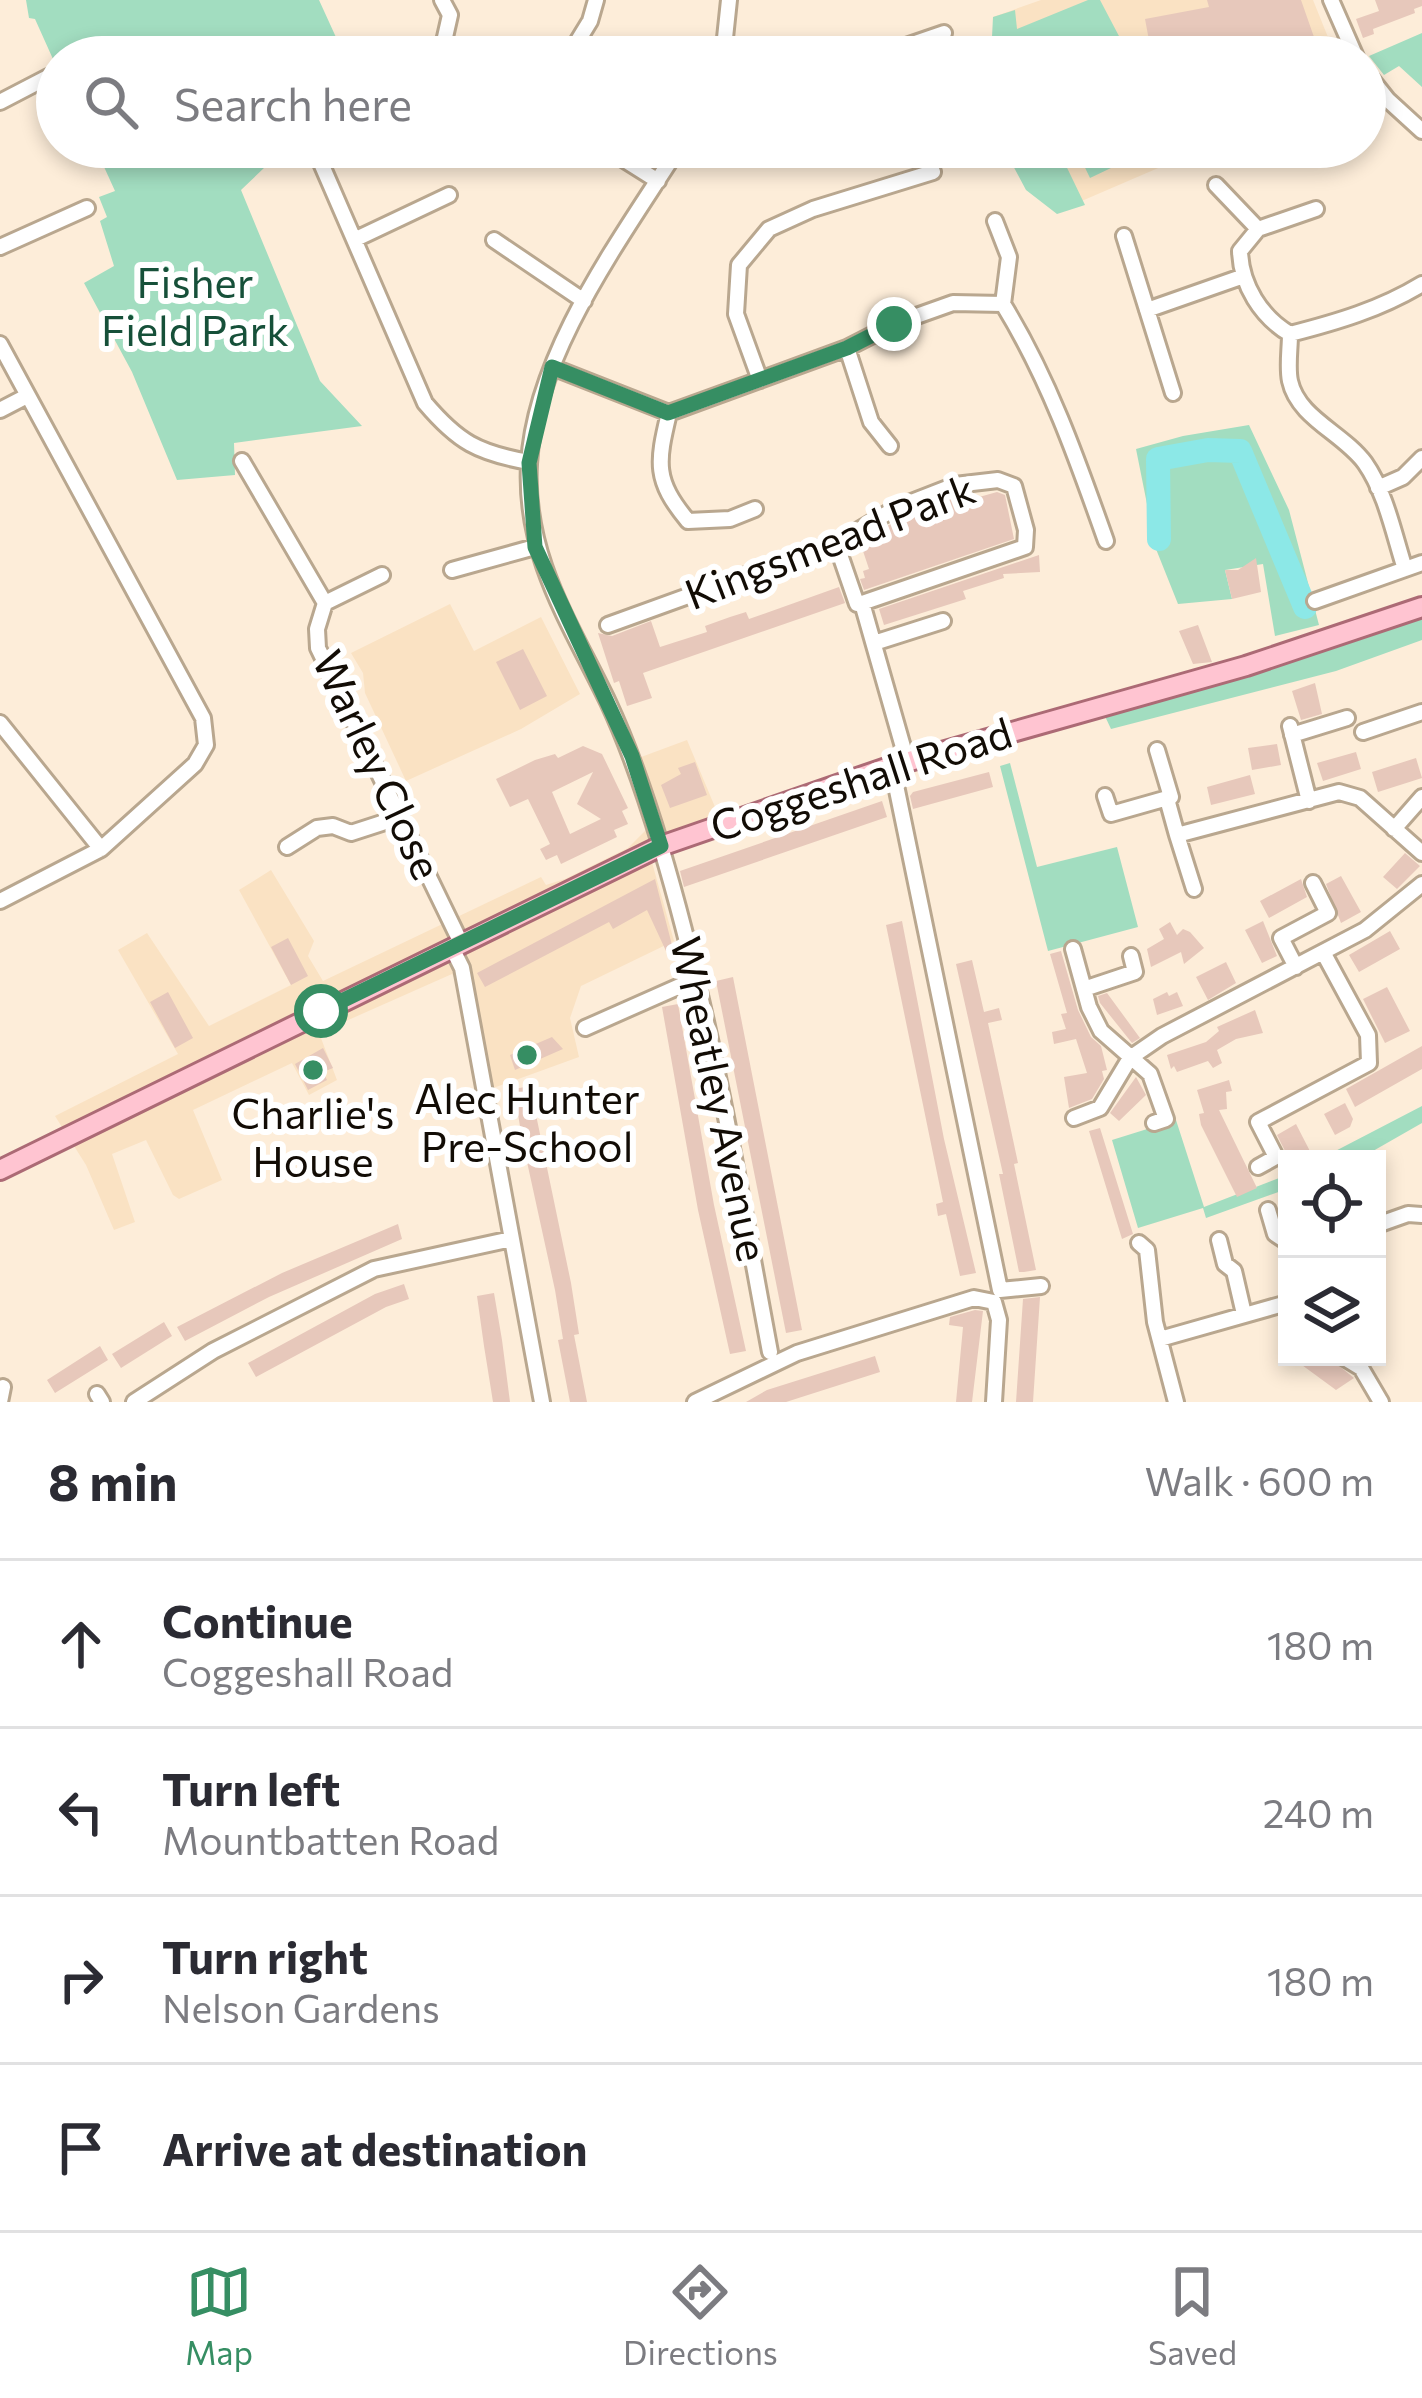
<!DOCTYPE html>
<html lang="en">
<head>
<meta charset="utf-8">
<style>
	:root { --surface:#fff; --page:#f7f7f7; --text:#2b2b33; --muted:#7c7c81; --line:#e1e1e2; --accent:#368e63 }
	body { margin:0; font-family:Commissioner,sans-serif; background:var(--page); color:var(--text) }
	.controls { position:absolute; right:36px; bottom:36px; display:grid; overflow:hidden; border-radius:0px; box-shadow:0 6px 18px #0003 }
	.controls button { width:108px; height:108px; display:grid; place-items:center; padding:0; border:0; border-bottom:3px solid var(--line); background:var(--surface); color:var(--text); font:60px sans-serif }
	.stop { position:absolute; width:36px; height:36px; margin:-27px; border:9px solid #368e63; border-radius:50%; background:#fff }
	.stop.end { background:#368e63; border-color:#fff; box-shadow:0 3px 12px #0008 }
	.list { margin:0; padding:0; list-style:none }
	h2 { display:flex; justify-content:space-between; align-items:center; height:156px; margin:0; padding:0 48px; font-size:51px }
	h2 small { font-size:39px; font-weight:400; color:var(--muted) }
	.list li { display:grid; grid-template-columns:78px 1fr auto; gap:36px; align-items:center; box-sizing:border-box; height:168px; padding:0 48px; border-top:3px solid var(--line) }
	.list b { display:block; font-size:45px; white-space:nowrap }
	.list p { margin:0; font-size:39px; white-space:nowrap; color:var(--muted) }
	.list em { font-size:39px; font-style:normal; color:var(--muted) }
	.icon { flex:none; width:66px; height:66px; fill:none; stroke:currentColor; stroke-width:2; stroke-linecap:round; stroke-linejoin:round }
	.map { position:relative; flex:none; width:1422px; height:1402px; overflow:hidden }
	.search { position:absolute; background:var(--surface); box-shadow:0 6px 18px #0003; left:36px; right:36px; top:36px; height:132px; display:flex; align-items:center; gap:30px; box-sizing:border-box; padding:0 42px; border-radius:66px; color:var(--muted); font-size:45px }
	.sheet { height:828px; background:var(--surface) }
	nav { display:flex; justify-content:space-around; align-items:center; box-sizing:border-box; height:168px; border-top:3px solid var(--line); background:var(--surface); font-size:33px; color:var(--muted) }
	nav a { display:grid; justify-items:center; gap:6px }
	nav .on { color:var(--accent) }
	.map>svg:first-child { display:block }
</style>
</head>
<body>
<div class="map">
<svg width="1422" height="1402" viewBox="0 0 1422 1402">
	<rect width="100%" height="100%" fill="#fdedd9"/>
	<!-- built -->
	<path fill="#fae2c3" d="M1041,0H1313L1336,57H1001L993,17Z
		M1033,147H1207L1070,206Z
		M450,604L474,651L541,617L580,694L521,729L406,781L365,693L363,673L351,653Z
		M687,740L725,831L651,859L674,941L581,986L570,1018L579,1057L496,1087L475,1091L462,1020L461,990L452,974L319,1033L337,1080L309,1095L292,1063L193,1110L222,1180L179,1199L173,1195L146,1140L112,1154L135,1222L114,1230L86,1165L55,1116L178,1054L118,950L147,933L209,1026L291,985L239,890L271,870L314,941L308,956L323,981L541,877L546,885L565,879L628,848L646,830L638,790L625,763Z"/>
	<!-- green -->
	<path fill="#a2ddc0" d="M26,0H319L345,57H57V68L35,19L29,18Z
		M1088,0H1100L1130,57H991L993,17L1015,10L1017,29Z
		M1422,33V87L1399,66L1384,75L1369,56Z
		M95,147H286L241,190L320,381L362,426L234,443L235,475L177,480L132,372L84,283L114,266L100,221L107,217L99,197L115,191Z
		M1003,147H1057L1085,205L1057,214L1026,190Z
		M1075,147H1155L1090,178Z
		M1249,425L1289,510L1319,625L1275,636L1263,564L1225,570L1232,599L1178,604L1156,549L1136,449L1183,436Z
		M1422,613V640L1336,671L1111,729L1103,712Z
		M1010,763L1037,867L1117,847L1138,927L1048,951L1000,766Z
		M1422,1106V1123L1359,1159H1320Z
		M1176,1120L1204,1207L1287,1175V1189L1206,1218L1203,1208L1138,1228L1112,1140Z"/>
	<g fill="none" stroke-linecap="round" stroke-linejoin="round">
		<!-- river -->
		<path stroke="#8ce8e7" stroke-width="24" d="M1159,539L1158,459L1208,450L1240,451L1305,607"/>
	</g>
	<!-- building -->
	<path fill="#e7c8bb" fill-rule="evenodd" d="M1207,0H1301L1321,57H1186L1225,38L1151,51L1145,19L1209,7Z
		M1375,0H1422V6L1414,9L1415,13L1373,29L1374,34L1363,38L1356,19L1379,11Z
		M997,492L1005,495L1014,539L864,590L860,579L865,578L863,571L869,569L860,542L901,518L958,496L963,495L965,501Z
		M1039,555L1040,572L1003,574L1004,578L963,591L966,599L884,625L879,609Z
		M1256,558L1261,592L1232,599L1225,570H1238Z
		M839,587L845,603L643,673L652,698L627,706L619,681L614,683L598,633L612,636L651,621L660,647L707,632L705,626L730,617L746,612L749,619Z
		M1198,625L1212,662L1193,664L1179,631Z
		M523,649L547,696L520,710L496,662Z
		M1315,683L1322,714L1301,720L1292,691Z
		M1277,744L1281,765L1252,770L1248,748Z
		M583,746L602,754L628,808L622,811L628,824L614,830L617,837L561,864L557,855L546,860L540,849L550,844L528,799L510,807L496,779L535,760L555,754L558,758ZM593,772L577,804L601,819L570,834L552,792Z
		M1356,752L1361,769L1323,781L1317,763Z
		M1416,758L1422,778L1378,792L1372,772Z
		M695,762L707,795L670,808L661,785L681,774L678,768Z
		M989,772L993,787L913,809L910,796L913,792Z
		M1250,775L1255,794L1211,805L1207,787Z
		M882,801L887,817L684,887L680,871Z
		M1405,853L1420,866L1397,889L1383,877Z
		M1341,876L1361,912L1341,923L1326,884Z
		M655,879L673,949L666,951L647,910L613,929L609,922L485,987L477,973Z
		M1301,879L1307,897L1269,918L1260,901Z
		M902,921L944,1139L976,1273L960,1276L946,1214L938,1216L936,1204L943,1202L886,925Z
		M1263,921L1277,956L1262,963L1245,930Z
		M1170,922L1177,935L1183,929L1190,932L1204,948L1184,964L1181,952L1151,967L1147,949L1164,939L1159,929Z
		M1390,931L1400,949L1359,972L1349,955Z
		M288,938L308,976L291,985L271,947Z
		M1061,951L1078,1010L1091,1037L1101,1046L1107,1070L1102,1071L1104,1079L1092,1099L1069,1108L1064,1077L1087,1073L1076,1039L1054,1044L1052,1032L1066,1029L1061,1014L1067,1013L1050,954Z
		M972,960L984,1012L999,1008L1002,1020L988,1023L1018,1163L1014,1164L1036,1270L1024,1272H1019L999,1174H1003L956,964Z
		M1226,962L1236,983L1208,1000L1196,977Z
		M733,977L802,1330L786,1333L716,981Z
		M1387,987L1410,1031L1385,1043L1363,999Z
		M168,992L193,1038L175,1048L150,1002Z
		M1167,992L1169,996L1177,992L1183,1006L1157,1015L1153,999Z
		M1107,993L1140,1038L1132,1043L1100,1003L1098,996Z
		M678,1004L714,1205L746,1351L730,1354L698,1210L662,1007Z
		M1255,1010L1263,1033L1236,1039L1217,1050L1222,1063L1213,1068L1208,1061L1177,1072L1174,1066L1171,1069L1167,1055L1206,1042L1219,1031L1217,1027Z
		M552,1037L563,1049L515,1070L510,1055Z
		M1422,1046V1069L1355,1107L1346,1089Z
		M323,1048L333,1068L323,1072L327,1080L308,1090L295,1064Z
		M1136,1077L1146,1095L1119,1121L1110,1113Z
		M1229,1080L1232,1091L1226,1092L1227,1109L1219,1110L1257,1188L1237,1197L1201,1125L1199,1114L1204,1113L1197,1090Z
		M530,1086L571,1283L579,1334L574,1335L587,1402H570L558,1340L563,1339L555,1290L522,1139L514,1089Z
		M1345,1103L1353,1119L1350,1127L1335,1135L1324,1114Z
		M1296,1124L1314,1159H1289L1277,1135Z
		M1100,1128L1133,1234L1122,1239L1089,1131Z
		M398,1224L402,1239L269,1297L185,1341L177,1327L282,1273Z
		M404,1284L409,1299L386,1307L256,1377L248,1363L375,1294Z
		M494,1293L502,1340L510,1402H493L484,1346L477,1296Z
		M1040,1297L1033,1402H1016L1023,1299Z
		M975,1310L983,1311L972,1402H956L963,1327L949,1325L950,1317Z
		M164,1322L172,1336L121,1368L112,1354Z
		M100,1346L108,1360L55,1393L47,1380Z
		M875,1356L880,1372L786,1402H746L767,1390Z
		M1291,1357H1328L1354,1378L1336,1390Z"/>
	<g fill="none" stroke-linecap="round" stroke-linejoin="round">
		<defs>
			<path id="minor" d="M442,0L450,15L443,46
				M1331,0L1356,57
				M397,57C422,45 437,42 461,57
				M568,57L590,21L596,0
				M723,57L729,0
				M874,57L944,33
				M1365,71L1388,100L1422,131
				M0,102L48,77
				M314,147L425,403C458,442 478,453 529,462
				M604,147L658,181
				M679,147C621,239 535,353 529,464C524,556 570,623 608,702C630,749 646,797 661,847C711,1014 738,1181 770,1352
				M1216,185L1258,229
				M1316,209L1258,229L1240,251C1241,285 1261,317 1290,334C1337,322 1381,309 1422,284
				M995,221L1009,257L1003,304
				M1124,236L1173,393
				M356,239L449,195
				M494,240L584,301
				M0,247L87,208
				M1147,310L1244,276
				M1290,334C1290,349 1287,367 1290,381C1298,418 1343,433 1365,463C1386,493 1394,535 1405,569
				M0,344L203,718L206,745L195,764L101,849L0,901
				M847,348L871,422L890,446
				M552,367L669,413L847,348L894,324L953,303L1003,304C1049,379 1077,459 1106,541
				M760,380L736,314L739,265L769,229L813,209L933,172L923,147
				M0,410L27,396
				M669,413C657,463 654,480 688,521L730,519L755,509
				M242,461L325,603L317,629L318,648L461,943
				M1378,488L1403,477L1422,458
				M836,543L857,604
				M452,570L535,547
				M1315,601L1422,563
				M325,603L382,575
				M608,625L840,541L896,508L955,485L998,480L1014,486L1026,530L1025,547L862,603L907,761
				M874,643L943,621
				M0,723L101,849
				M1290,726L1309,801
				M1363,732L1422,712
				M1292,735L1347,718
				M892,766L1000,1290L1041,1286
				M1105,796L1111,814L1171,797L1157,750
				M1167,799L1177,835L1339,792L1360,798L1422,853
				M1394,829L1422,797
				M1177,835L1194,889
				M287,847L317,828L333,826L351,833L388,821L402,822
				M452,948L462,968L542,1402
				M1073,949L1089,1007L1101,1031L1150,1074L1166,1119L1154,1123
				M1296,967L1281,938L1328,913L1313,883
				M1084,989L1135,972L1131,956
				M585,1028L698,978
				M1074,1118L1100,1108L1130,1058L1162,1036L1365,930L1422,884
				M1258,1167L1276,1157L1258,1122L1369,1063L1368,1035L1323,952
				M1268,1210L1275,1234L1287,1242
				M1377,1225L1408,1214L1422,1215
				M1219,1240L1225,1264L1234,1271L1244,1314
				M1139,1243L1147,1250L1155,1322L1176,1402
				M1160,1339L1287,1303
				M1343,1357L1361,1368L1381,1402
				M97,1394L102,1402
				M0,1402L3,1387
				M134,1402L213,1351L374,1269L511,1239
				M695,1402L797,1353L974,1298L994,1302L999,1320L994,1402"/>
			<path id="major" d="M0,1170L661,846L892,766L1246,666L1422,607"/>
		</defs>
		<!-- minor casing -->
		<use href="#minor" stroke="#b9a78f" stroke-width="20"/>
		<!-- major casing -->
		<use href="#major" stroke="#ac6a75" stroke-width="24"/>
		<!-- minor -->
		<use href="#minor" stroke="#fff" stroke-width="14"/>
		<!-- major -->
		<use href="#major" stroke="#ffc4d1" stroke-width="18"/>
	</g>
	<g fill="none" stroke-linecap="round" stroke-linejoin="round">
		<!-- route -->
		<path stroke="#368e63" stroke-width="15" d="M321,1011L661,846L632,756L535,547L529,463L552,367L668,413L847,348L894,324"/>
	</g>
	<!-- markers -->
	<g fill="#368e63" stroke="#fff" stroke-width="4.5">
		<circle cx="527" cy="1055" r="12"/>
		<circle cx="313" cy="1070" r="12"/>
	</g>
	<g text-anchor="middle" stroke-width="12" stroke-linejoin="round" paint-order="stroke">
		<!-- park labels -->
		<g font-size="42" fill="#165039" stroke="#fff">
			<text x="195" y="298">Fisher<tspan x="195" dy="48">Field Park</tspan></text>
		</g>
		<!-- street labels -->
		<g font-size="42" fill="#120c05" stroke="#fff">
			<text transform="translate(830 542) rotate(-21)" y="15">Kingsmead Park</text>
			<text transform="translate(377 765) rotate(65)" y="15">Warley Close</text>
			<text transform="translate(861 780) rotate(-18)" y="15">Coggeshall Road</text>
			<text transform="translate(719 1099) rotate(78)" y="15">Wheatley Avenue</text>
		</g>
		<!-- poi labels -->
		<g font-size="42" fill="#120c05" stroke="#fff">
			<text x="527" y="1114">Alec Hunter<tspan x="527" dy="48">Pre-School</tspan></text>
			<text x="313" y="1129">Charlie's<tspan x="313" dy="48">House</tspan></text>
		</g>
	</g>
</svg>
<div class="controls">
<button><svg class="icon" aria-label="locate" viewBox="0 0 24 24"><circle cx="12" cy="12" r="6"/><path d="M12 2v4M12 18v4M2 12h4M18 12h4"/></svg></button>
<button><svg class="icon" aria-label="layers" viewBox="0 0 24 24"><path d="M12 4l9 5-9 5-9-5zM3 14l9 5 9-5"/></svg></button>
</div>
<div class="stop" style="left:321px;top:1011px"></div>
<div class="stop end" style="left:894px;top:324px"></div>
<div class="search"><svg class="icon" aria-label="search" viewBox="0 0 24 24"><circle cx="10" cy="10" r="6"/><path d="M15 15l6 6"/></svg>Search here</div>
</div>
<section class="sheet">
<h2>8 min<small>Walk · 600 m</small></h2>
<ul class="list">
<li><svg class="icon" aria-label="ahead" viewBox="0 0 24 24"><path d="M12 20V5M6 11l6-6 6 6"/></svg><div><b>Continue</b><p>Coggeshall Road</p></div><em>180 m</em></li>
<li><svg class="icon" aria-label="left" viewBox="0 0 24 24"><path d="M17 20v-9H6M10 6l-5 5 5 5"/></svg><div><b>Turn left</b><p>Mountbatten Road</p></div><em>240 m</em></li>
<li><svg class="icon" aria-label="right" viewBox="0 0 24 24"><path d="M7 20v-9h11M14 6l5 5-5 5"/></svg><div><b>Turn right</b><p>Nelson Gardens</p></div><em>180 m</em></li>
<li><svg class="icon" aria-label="arrive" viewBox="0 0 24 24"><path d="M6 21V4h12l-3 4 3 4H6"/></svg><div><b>Arrive at destination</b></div></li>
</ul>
</section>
<nav>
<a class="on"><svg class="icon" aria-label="map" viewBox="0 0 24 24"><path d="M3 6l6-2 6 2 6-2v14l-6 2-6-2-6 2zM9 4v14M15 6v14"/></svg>Map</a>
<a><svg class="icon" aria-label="directions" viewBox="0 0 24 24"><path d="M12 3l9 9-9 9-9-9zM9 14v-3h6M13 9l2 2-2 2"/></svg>Directions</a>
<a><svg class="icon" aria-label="saved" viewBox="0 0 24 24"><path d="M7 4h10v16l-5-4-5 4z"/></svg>Saved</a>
</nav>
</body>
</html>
